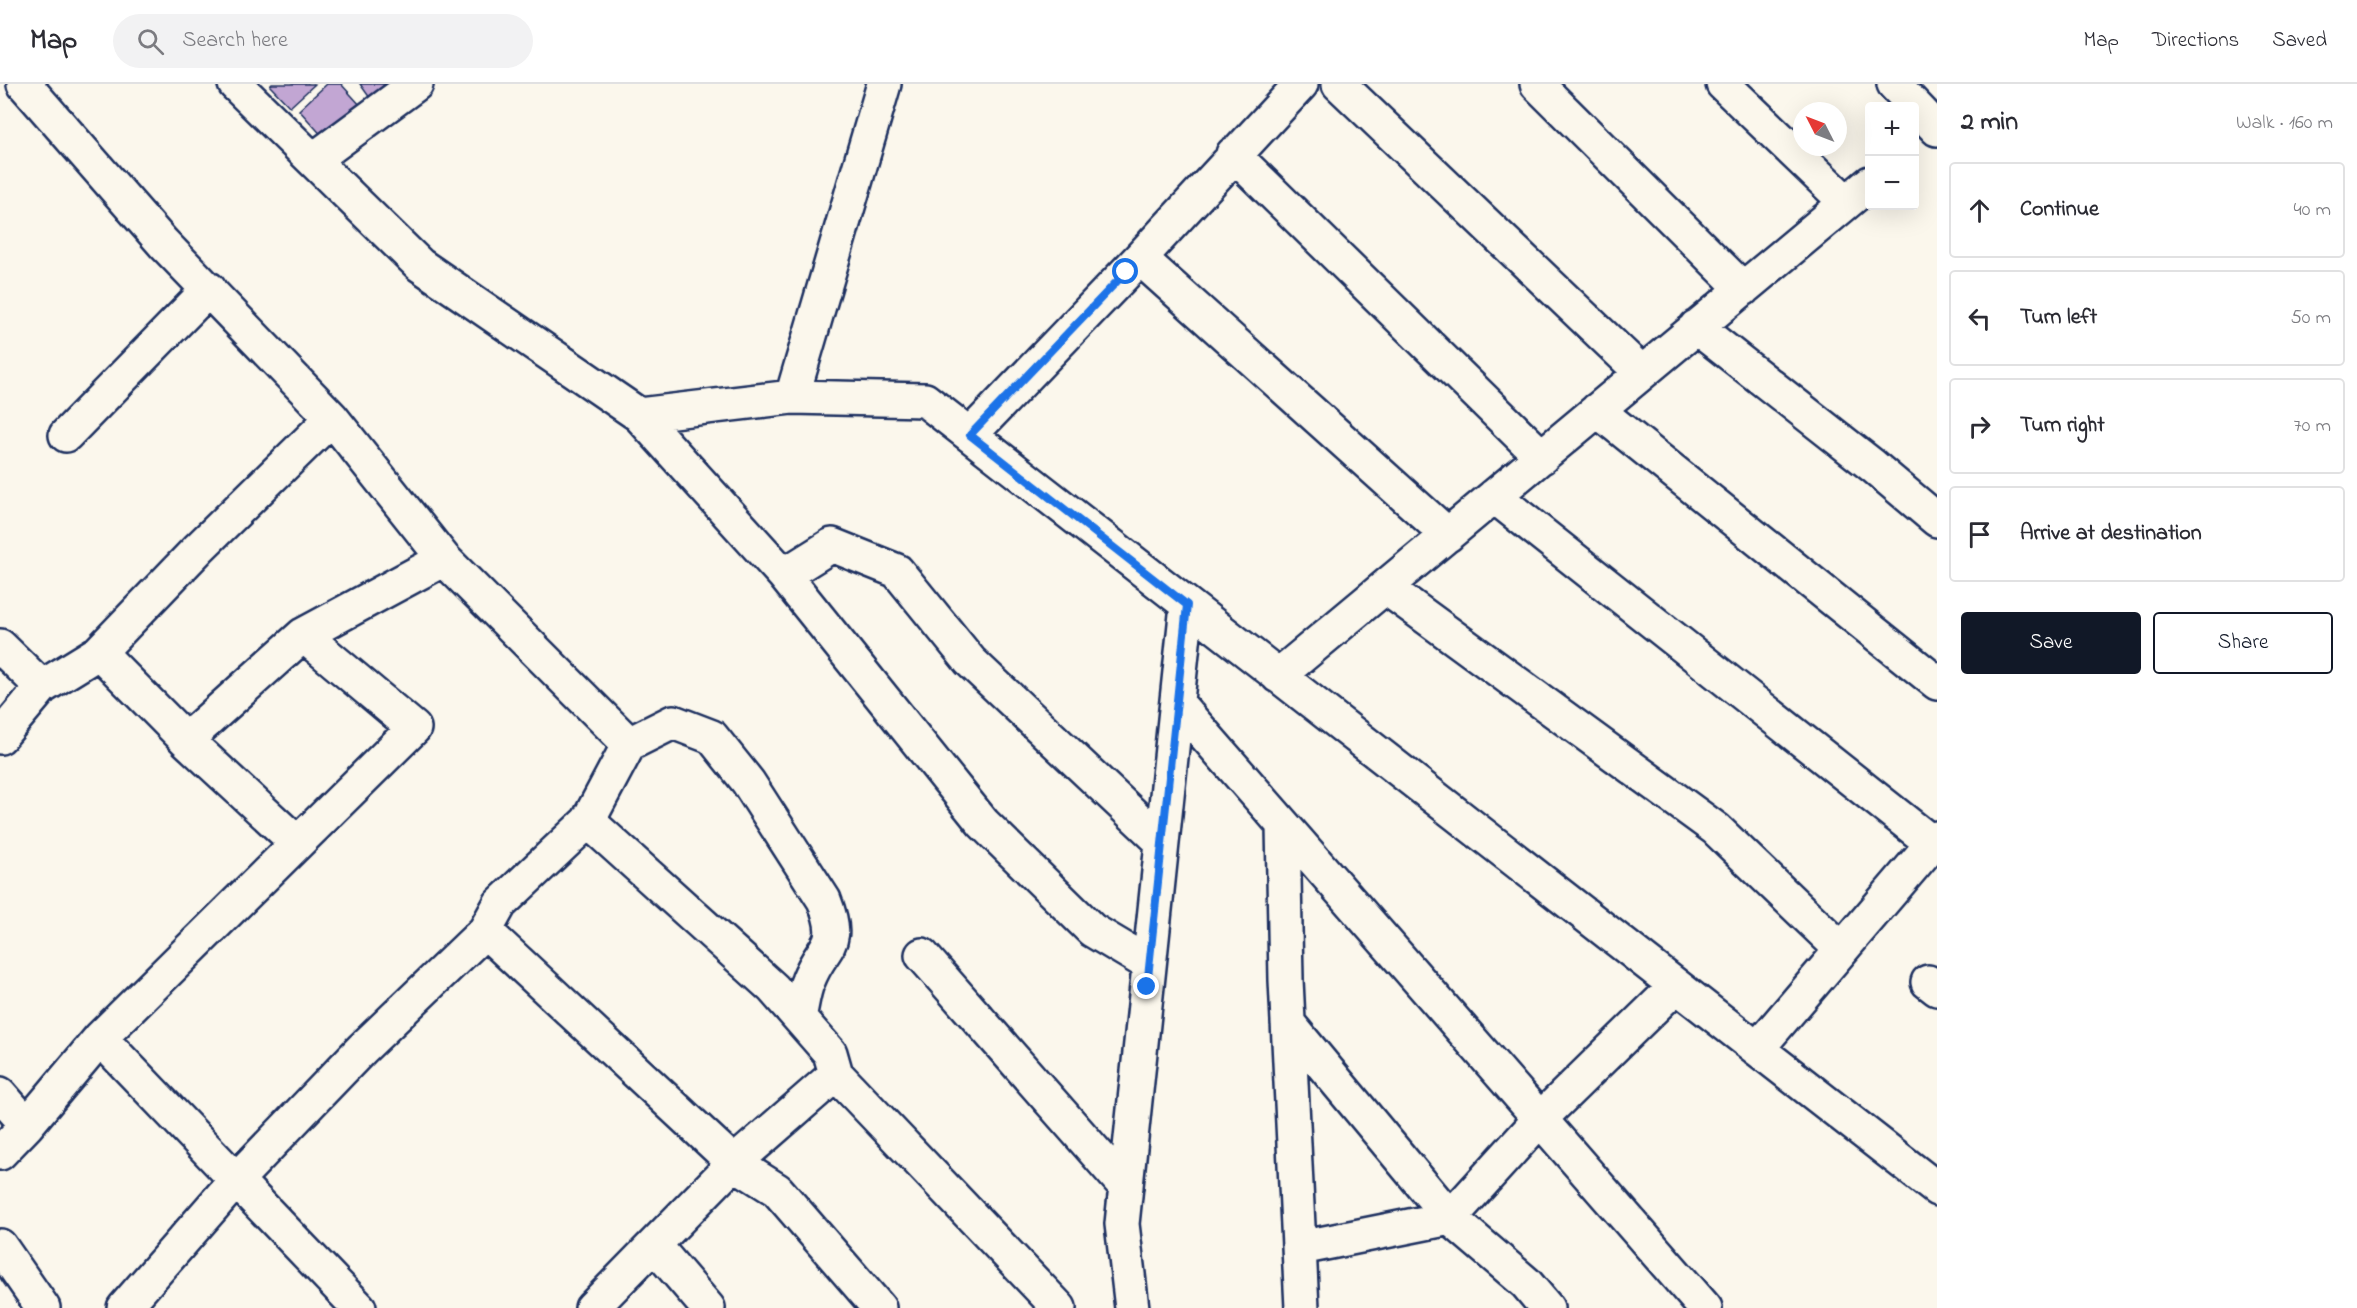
<!DOCTYPE html>
<html lang="en">
<head>
<meta charset="utf-8">
<style>
	:root { --surface:#fff; --page:#f2f2f3; --text:#2b2b33; --muted:#7c7c81; --line:#e1e1e2; --accent:#111827 }
	body { margin:0; font-family:"Indie Flower",sans-serif; background:var(--page); color:var(--text) }
	.controls { position:absolute; right:18px; top:18px; display:grid; overflow:hidden; border-radius:6px; box-shadow:0 6px 24px #0002 }
	.controls button { width:54px; height:54px; display:grid; place-items:center; padding:0; border:0; border-bottom:2px solid var(--line); background:var(--surface); color:var(--text); font:30px sans-serif }
	.compass { position:absolute; left:1793px; top:18px; width:54px; height:54px; border-radius:50%; background:var(--surface); box-shadow:0 6px 24px #0002; rotate:312deg }
	.stop { position:absolute; width:18px; height:18px; margin:-14px; border:4px solid #1a73e8; border-radius:50%; background:#fff }
	.stop.end { background:#1a73e8; border-color:#fff; box-shadow:0 2px 6px #0008 }
	.list { margin:0; padding:0; list-style:none }
	h2 { display:flex; justify-content:space-between; align-items:center; height:78px; margin:0; padding:0 24px; font-size:26px }
	h2 small { font-size:20px; font-weight:400; color:var(--muted) }
	.list li { display:grid; grid-template-columns:39px 1fr auto; gap:18px; align-items:center; box-sizing:border-box; height:96px; margin:0 12px 12px; padding:0 12px; border:2px solid var(--line); border-radius:6px }
	.list b { display:block; font-size:22px; white-space:nowrap }
	.list em { font-size:20px; font-style:normal; color:var(--muted) }
	.actions { display:flex; gap:12px; padding:18px 24px }
	.actions a { flex:1; padding:14px 0; border:2px solid var(--accent); border-radius:6px; text-align:center; font-size:21px; color:var(--accent) }
	.actions .main { background:var(--accent); color:#fff }
	.icon { flex:none; width:33px; height:33px; fill:none; stroke:currentColor; stroke-width:2; stroke-linecap:round; stroke-linejoin:round }
	.map { position:relative; flex:none; width:1937px; height:1224px; overflow:hidden }
	header { display:flex; align-items:center; gap:36px; box-sizing:border-box; height:84px; padding:0 30px; background:var(--surface); border-bottom:2px solid var(--line) }
	header strong { font-size:28px }
	nav { display:flex; gap:33px; margin-inline-start:auto; font-size:21px }
	.search { width:420px; height:54px; background:var(--page); display:flex; align-items:center; gap:15px; box-sizing:border-box; padding:0 21px; border-radius:33px; color:var(--muted); font-size:22px }
	main { display:flex }
	aside { flex:1; background:var(--surface) }
	.map>svg:first-child { display:block }
</style>
</head>
<body>
<header>
<strong>Map</strong>
<div class="search"><svg class="icon" aria-label="search" viewBox="0 0 24 24"><circle cx="10" cy="10" r="6"/><path d="M15 15l6 6"/></svg>Search here</div>
<nav><a>Map</a><a>Directions</a><a>Saved</a></nav>
</header>
<main>
<div class="map">
<svg width="1937" height="1224" viewBox="0 0 1937 1224">
	<rect width="100%" height="100%" fill="#fbf7ec"/>
	<filter id="ink" filterUnits="userSpaceOnUse"><feTurbulence type="fractalNoise" baseFrequency=".0167" numOctaves="2"/><feDisplacementMap in="SourceGraphic" scale="12" xChannelSelector="R" yChannelSelector="G"/><feConvolveMatrix kernelMatrix="1 2 1 2 8 2 1 2 1" color-interpolation-filters="sRGB"/></filter>
	<g filter="url(#ink)">
		<!-- building -->
		<path fill="#c2a6d3" stroke="#1b2f5e" stroke-width="1.5" d="M272,0H315L290,23L270,2Z
			M327,0H341L361,22L325,55L299,26Z
			M360,0H389L370,14Z"/>
		<g fill="none" stroke-linecap="round" stroke-linejoin="round">
			<defs>
				<path id="street" d="M24,0L163,159L332,334L444,475L303,551L414,644L100,954L359,1224
					M235,0L420,181L639,331L792,313L925,316L1937,1105
					M1339,0L1641,288
					M1537,0L1743,205
					M1723,0L1846,118
					M1894,0L1937,45
					M1233,70L1542,373
					M313,76L416,0
					M1140,174L1448,451
					M1696,243L1873,382L1937,436
					M792,313L884,0
					M1597,326L1937,599
					M639,331L784,491L983,739L1092,846L1149,880
					M66,351L209,205
					M970,351L1140,174L1301,0
					M1494,412L1932,759
					M444,475L629,660
					M784,491L832,461L897,487L970,577L1162,758
					M1385,503L1716,745L1841,865
					M0,562L42,603
					M99,568L186,656L297,759
					M1278,592L1870,99
					M1177,619L1705,1224
					M0,653L42,603L99,568L199,464L332,334
					M186,656L303,551
					M588,737L773,904L830,969L836,990
					M1283,741L1286,896L1302,1224
					M485,847L734,1079L777,1106L879,1224
					M922,871L1126,1103
					M1928,898L1937,905
					M1288,939L1450,1134L1526,1199L1547,1224
					M1757,965L1937,754
					M0,1010L27,1041
					M0,1069L27,1041L100,954
					M0,1162L43,1224
					M655,1162L708,1224
					M1300,1164L1450,1134L1540,1035L1676,902
					M124,1224L236,1096L362,965L485,847L500,820L588,737L629,660L673,638L712,653L748,698L824,816C843,864 823,858 808,897C803,908 802,922 799,933
					M592,1224L734,1079L836,990L1059,1224
					M1132,1224L1122,1140L1187,521"/>
			</defs>
			<!-- street casing -->
			<use href="#street" stroke="#1b2f5e" stroke-width="38"/>
			<!-- street -->
			<use href="#street" stroke="#fbf7ec" stroke-width="33"/>
		</g>
	</g>
	<g fill="none" stroke-linecap="round" stroke-linejoin="round" filter="url(#ink)">
		<!-- route -->
		<path stroke="#1a73e8" stroke-width="8" d="M1126,188L970,351L1187,521L1147,903"/>
	</g>
</svg>
<div class="controls">
<button>+</button>
<button>−</button>
</div>
<svg class="compass" viewBox="-18 -18 36 36"><path d="M0-13l5 13h-10z" fill="#e53935"/><path d="M0 13l5-13h-10z" fill="#7c7c81"/></svg>
<div class="stop" style="left:1126px;top:188px"></div>
<div class="stop end" style="left:1147px;top:903px"></div>
</div>
<aside>
<h2>2 min<small>Walk · 160 m</small></h2>
<ul class="list">
<li><svg class="icon" aria-label="ahead" viewBox="0 0 24 24"><path d="M12 20V5M6 11l6-6 6 6"/></svg><div><b>Continue</b></div><em>40 m</em></li>
<li><svg class="icon" aria-label="left" viewBox="0 0 24 24"><path d="M17 20v-9H6M10 6l-5 5 5 5"/></svg><div><b>Turn left</b></div><em>50 m</em></li>
<li><svg class="icon" aria-label="right" viewBox="0 0 24 24"><path d="M7 20v-9h11M14 6l5 5-5 5"/></svg><div><b>Turn right</b></div><em>70 m</em></li>
<li><svg class="icon" aria-label="arrive" viewBox="0 0 24 24"><path d="M6 21V4h12l-3 4 3 4H6"/></svg><div><b>Arrive at destination</b></div></li>
</ul>
<div class="actions"><a class="main">Save</a><a>Share</a></div>
</aside>
</main>
</body>
</html>
